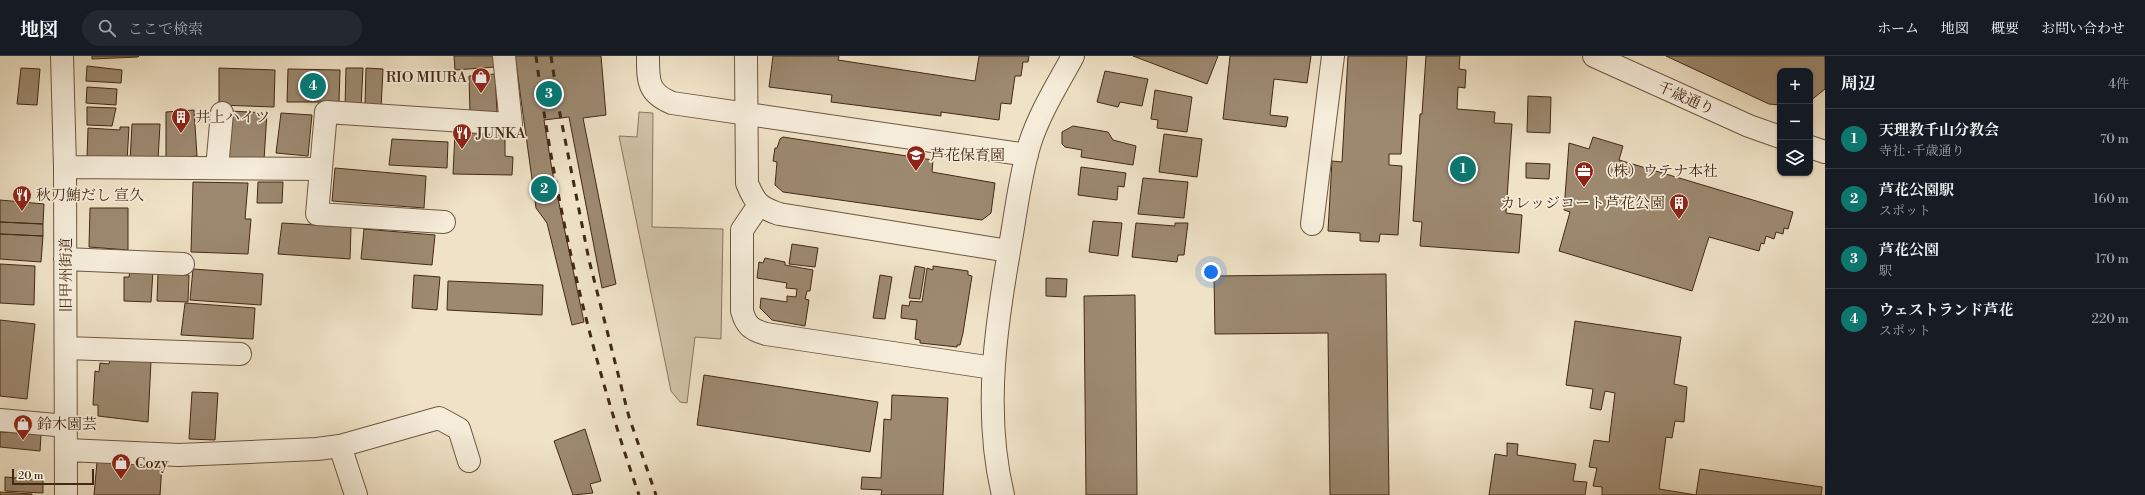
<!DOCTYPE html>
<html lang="ja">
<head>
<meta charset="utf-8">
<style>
	:root { --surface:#171b24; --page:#242831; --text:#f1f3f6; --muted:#9ea1a6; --line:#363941; --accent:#0f766e }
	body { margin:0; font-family:"Libre Bodoni","Noto Serif JP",serif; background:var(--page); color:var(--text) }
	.controls { position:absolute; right:12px; top:12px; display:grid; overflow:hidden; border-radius:8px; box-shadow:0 1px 3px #0004 }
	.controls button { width:36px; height:36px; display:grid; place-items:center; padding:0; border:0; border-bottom:1px solid var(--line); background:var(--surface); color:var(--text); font:20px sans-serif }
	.scale { position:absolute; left:12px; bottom:10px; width:82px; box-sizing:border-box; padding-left:4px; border:2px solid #432913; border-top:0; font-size:11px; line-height:14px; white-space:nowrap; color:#432913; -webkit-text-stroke:3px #f5ecda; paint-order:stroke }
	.you { position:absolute; left:1211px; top:216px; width:14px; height:14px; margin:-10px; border:3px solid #fff; border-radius:50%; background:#1a73e8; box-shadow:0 0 0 6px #1a73e833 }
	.badge { display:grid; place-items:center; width:26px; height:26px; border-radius:50%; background:var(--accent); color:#fff; font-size:13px; font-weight:700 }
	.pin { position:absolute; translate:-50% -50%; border:2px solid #fff; box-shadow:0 1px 4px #0006 }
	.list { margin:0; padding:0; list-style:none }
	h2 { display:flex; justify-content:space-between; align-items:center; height:52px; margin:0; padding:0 16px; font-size:17px }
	h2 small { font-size:13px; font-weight:400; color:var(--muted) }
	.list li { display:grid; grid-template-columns:26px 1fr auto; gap:12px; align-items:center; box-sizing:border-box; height:60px; padding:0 16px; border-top:1px solid var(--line) }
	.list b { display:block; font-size:15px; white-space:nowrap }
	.list p { margin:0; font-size:13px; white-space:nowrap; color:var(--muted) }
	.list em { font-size:13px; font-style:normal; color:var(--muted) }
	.icon { flex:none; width:22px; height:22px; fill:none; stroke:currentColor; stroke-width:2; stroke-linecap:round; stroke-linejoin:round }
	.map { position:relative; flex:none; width:1825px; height:439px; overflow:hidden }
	header { display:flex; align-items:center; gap:24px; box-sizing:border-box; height:56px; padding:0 20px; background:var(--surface); border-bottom:1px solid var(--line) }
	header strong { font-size:19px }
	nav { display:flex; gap:22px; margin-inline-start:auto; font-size:14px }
	.search { width:280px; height:36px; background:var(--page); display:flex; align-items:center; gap:10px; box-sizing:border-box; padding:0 14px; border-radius:22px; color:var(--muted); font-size:15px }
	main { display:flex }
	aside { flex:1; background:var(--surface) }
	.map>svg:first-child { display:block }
</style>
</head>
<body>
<header>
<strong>地図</strong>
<div class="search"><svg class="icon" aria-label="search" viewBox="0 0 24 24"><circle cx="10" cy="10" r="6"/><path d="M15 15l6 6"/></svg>ここで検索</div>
<nav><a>ホーム</a><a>地図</a><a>概要</a><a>お問い合わせ</a></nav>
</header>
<main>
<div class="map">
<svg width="1825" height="439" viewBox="0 0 1825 439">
	<rect width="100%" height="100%" fill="#efe2c6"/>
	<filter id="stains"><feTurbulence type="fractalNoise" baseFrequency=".005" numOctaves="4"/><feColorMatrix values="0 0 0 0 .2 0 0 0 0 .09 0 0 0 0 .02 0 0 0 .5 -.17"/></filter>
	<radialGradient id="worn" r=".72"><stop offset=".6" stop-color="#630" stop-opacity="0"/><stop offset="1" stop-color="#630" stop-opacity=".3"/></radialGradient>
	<!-- green -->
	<path fill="#d2c3a8" stroke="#8a765e" d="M639,56L653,57L652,171L723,173L721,283L695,281L687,347L680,346L671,335L619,80L637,81Z"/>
	<!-- building -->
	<path fill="#9c8970" stroke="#432913" d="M92,0H139L138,1L92,3Z
		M454,0H494L495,11L455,14Z
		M515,0H601L606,59L583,62L616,228L602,232L569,61L544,64L552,114L584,266L572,269L547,167L536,152Z
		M773,0H839L838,4L975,25L979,0H1029L1028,6H1023L1021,20H1015L1011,48L1001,47L999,64L941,56V60L831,46L832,39L769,31Z
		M1133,0H1218L1207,28Z
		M1230,0H1311L1307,27L1274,23L1270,59L1288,61L1286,71L1223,63Z
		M1348,0H1407L1401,98H1389V109L1402,110L1398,179L1380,178L1379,186L1360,185V177L1328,175L1332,105L1342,106Z
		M1426,0H1460L1459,13L1466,14L1465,32L1458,31L1457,53L1495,56L1494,67L1512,68L1506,157L1522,159L1519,197L1420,190L1422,166L1413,165L1420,58H1422Z
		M1666,0H1825V33L1810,45V15H1780V49L1769,48Z
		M87,10L122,14L121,27L86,25Z
		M21,12L40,13L37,49L17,48Z
		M219,12L275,14L274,51L219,49Z
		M346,12H363L361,52L345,51Z
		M366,12L383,13L381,52L365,51Z
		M288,13L340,14L339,46H287Z
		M1105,15L1148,23L1142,50L1120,46L1118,51L1097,46Z
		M495,18L497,56L470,58L469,20Z
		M87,31L117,33L116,49L86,47Z
		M1155,34L1192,41L1187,76L1157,72L1158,64L1151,63Z
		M1528,40L1551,41L1550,77L1527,76Z
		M87,51L116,52L112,70L87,69Z
		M194,54L197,100L166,103V56Z
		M230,55L267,57L264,104L228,103Z
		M281,57L312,59L308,100L276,97Z
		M132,68H160L158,104L130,105Z
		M1073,70L1108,76L1113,84L1136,90L1133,109L1081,101L1082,94L1065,91L1062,88V76Z
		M120,71H129L127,105L87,102L88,72L120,74Z
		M455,77H505V100L513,101L512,119L453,118Z
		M1164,78L1202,83L1197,121L1159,116Z
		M783,81L933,104L932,116L995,127L991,157L982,164L783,136L775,129L777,106L773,105L775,92H777L780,83Z
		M1593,81L1623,90L1619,104L1793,156L1788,173L1784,172L1783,178L1776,176L1774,183L1766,180L1764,188L1761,187L1759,195L1709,181L1692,235L1559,195L1570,156L1564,154L1569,87L1589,93Z
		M392,83L448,86L447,112L389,109Z
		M1526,107L1550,108L1549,123L1526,122Z
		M1081,111L1126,117L1124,131L1118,130L1117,144L1078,139Z
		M335,112L426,120L424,152L332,145Z
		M1143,122L1188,126L1184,162L1138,158Z
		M193,126L248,127L245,163H251L248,198L191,196Z
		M258,126H283L282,147H257Z
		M0,144L44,148L43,168L0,166Z
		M90,152H128V194L89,191Z
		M1093,165L1122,167L1118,200L1089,196Z
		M0,166L43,168V180L0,178Z
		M282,167L351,171L350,203L278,198Z
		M1136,167L1175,170V167H1188L1184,199H1178L1177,206L1132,201Z
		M364,173L435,179L432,209L361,203Z
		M0,178L43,180L41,206L0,203Z
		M792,188L818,192L815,211L789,208Z
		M765,202L785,206V209L813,214L810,235H807L805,243L809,244L805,270L772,264L760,252L761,242L787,246V240L796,241L797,233L786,232L787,227L757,222L759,206L763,207Z
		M0,208L35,210L34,249L0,247Z
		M915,210L925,212L920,243L909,242Z
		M933,210L968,215V219L972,220L963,277L960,289H957V291L920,287V284L915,283L917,264L901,262L902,249L909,250L910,245L922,246L927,212L933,214Z
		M193,213L263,218L261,249L190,244Z
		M130,214L153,215L151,246L124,245V221H129Z
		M158,217L189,219L188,246L157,245Z
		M1386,218L1389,439H1330L1328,277L1215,278L1214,220Z
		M414,219L440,221L437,254L412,252Z
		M880,219L892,221L885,263L873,262Z
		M1046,222L1067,223L1066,241L1046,240Z
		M448,225L543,229L542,259L447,254Z
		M1135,239L1137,439H1086L1084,240Z
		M185,247L255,252L253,283L181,279Z
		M0,264L35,268L27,343L0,340Z
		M1575,265L1681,281L1674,328L1687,331L1684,366L1675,365L1672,382L1666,381L1659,433L1696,439L1700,413L1822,431L1821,439H1602V431L1593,430L1597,412L1589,411L1594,384L1609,386L1615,337L1605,335L1601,354L1590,352L1593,333L1566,329Z
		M110,302L151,305L148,366L98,360V349H93L95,315L99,316L100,307L109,308Z
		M704,319L878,346L870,396L697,369Z
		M192,336L218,337L215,384L189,383Z
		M892,339L948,342L943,439H881L882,434L861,433L862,421L881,422L884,363L891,364Z
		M585,373L601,425L590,428L593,437L573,439L554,385Z
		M0,376L41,378L40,395L0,391Z
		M1507,387L1518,388L1517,399L1576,408L1573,425L1587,426L1585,439H1489L1495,398L1507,400Z
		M97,406L162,408L160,439H94Z
		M5,421L43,424V437L5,435Z
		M0,436L32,438V439H0Z"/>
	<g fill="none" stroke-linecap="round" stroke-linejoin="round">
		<defs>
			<path id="minor" d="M62,0L65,111L66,439
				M648,0C648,24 647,37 672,47L1027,99
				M746,0L747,127C755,147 759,151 779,158L1009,195
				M1594,0L1749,70L1780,81
				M1810,91L1825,96
				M65,111L321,113
				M217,112L222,57
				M759,149L742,174V255C746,270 752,274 766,278L993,312
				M444,166L317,158L326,56L511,68L504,0
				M1312,168L1333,0
				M65,203L183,208
				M66,292L240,298
				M0,364L67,370
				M340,390L356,439
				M67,394L179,399L317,393L340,390L439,362L459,373L469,405
				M1003,439C982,352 997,265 1012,178C1017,148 1021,116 1030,87C1040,56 1058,28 1073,0"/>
		</defs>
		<!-- minor casing -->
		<use href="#minor" stroke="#6e5740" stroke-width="24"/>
		<!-- minor -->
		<use href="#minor" stroke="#f5ecda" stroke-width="22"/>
		<!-- rail -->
		<path stroke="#432913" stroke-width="3" stroke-dasharray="7 7" stroke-linecap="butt" d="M536,0C555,148 590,298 639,439
			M551,0L559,53L589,204L629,361L656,439"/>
	</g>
	<!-- icons -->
	<defs>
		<symbol id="shop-pin" viewBox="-11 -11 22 30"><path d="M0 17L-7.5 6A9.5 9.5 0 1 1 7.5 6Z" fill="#8f2418" stroke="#f5ecda"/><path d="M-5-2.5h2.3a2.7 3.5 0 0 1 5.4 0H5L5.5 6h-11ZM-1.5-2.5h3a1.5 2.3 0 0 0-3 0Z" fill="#fff"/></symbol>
		<symbol id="building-pin" viewBox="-11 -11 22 30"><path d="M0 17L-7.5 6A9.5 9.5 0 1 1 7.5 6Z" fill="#8f2418" stroke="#f5ecda"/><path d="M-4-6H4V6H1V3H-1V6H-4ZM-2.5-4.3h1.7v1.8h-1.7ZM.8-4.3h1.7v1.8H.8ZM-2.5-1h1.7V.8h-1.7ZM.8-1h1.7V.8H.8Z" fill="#fff"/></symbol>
		<symbol id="restaurant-pin" viewBox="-11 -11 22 30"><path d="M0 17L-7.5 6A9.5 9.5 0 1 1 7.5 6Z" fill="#8f2418" stroke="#f5ecda"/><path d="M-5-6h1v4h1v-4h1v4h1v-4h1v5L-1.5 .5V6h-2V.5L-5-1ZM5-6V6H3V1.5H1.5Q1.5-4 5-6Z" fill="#fff"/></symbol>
		<symbol id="school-pin" viewBox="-11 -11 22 30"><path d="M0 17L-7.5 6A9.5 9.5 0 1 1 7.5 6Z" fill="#8f2418" stroke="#f5ecda"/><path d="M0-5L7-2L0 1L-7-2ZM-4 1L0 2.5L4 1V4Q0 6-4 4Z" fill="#fff"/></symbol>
		<symbol id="office-pin" viewBox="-11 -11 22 30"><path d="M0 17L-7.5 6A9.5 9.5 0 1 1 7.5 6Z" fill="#8f2418" stroke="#f5ecda"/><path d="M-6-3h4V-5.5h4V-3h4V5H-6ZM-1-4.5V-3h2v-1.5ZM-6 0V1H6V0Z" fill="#fff"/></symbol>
	</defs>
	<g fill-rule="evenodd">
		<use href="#shop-pin" x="470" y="10" width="22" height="30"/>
		<use href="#building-pin" x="170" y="50" width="22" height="30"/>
		<use href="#restaurant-pin" x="451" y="66" width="22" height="30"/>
		<use href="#school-pin" x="905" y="88" width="22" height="30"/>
		<use href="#office-pin" x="1573" y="104" width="22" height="30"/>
		<use href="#restaurant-pin" x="11" y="128" width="22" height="30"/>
		<use href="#building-pin" x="1668" y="136" width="22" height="30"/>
		<use href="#shop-pin" x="12" y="357" width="22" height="30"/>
		<use href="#shop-pin" x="110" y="396" width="22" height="30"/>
	</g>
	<g text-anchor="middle" stroke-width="3.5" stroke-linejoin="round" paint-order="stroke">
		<!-- poi labels -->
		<g font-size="15" fill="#432913" stroke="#f5ecda" text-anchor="start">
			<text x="467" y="26" text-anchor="end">RIO MIURA</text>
			<text x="195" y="66">井上ハイツ</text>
			<text x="476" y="82">JUNKA</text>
			<text x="930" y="104">芦花保育園</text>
			<text x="1598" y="120">（株）ウテナ本社</text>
			<text x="36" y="144">秋刀鮪だし 宣久</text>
			<text x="1665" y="152" text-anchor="end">カレッジコート芦花公園</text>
			<text x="37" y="373">鈴木園芸</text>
			<text x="135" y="412">Cozy</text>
		</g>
		<!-- street labels -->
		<g font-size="15" fill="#432913" stroke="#f5ecda">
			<text transform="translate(1686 42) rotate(24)" y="5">千歳通り</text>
			<text transform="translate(66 219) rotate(-90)" y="5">旧甲州街道</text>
		</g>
	</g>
	<rect width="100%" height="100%" filter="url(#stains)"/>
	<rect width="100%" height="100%" fill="url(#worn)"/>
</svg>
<div class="controls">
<button>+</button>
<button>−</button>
<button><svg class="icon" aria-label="layers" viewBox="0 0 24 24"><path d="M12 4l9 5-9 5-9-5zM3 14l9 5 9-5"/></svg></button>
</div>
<div class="scale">20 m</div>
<div class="you"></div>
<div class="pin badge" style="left:1463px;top:113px">1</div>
<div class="pin badge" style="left:544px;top:133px">2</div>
<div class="pin badge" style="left:549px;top:38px">3</div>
<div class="pin badge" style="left:313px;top:30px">4</div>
</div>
<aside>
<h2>周辺<small>4件</small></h2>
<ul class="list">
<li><span class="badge">1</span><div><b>天理教千山分教会</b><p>寺社 · 千歳通り</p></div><em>70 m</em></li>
<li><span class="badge">2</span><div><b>芦花公園駅</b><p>スポット</p></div><em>160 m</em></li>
<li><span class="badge">3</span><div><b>芦花公園</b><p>駅</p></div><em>170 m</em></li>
<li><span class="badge">4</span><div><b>ウェストランド芦花</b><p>スポット</p></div><em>220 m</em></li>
</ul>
</aside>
</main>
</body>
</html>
